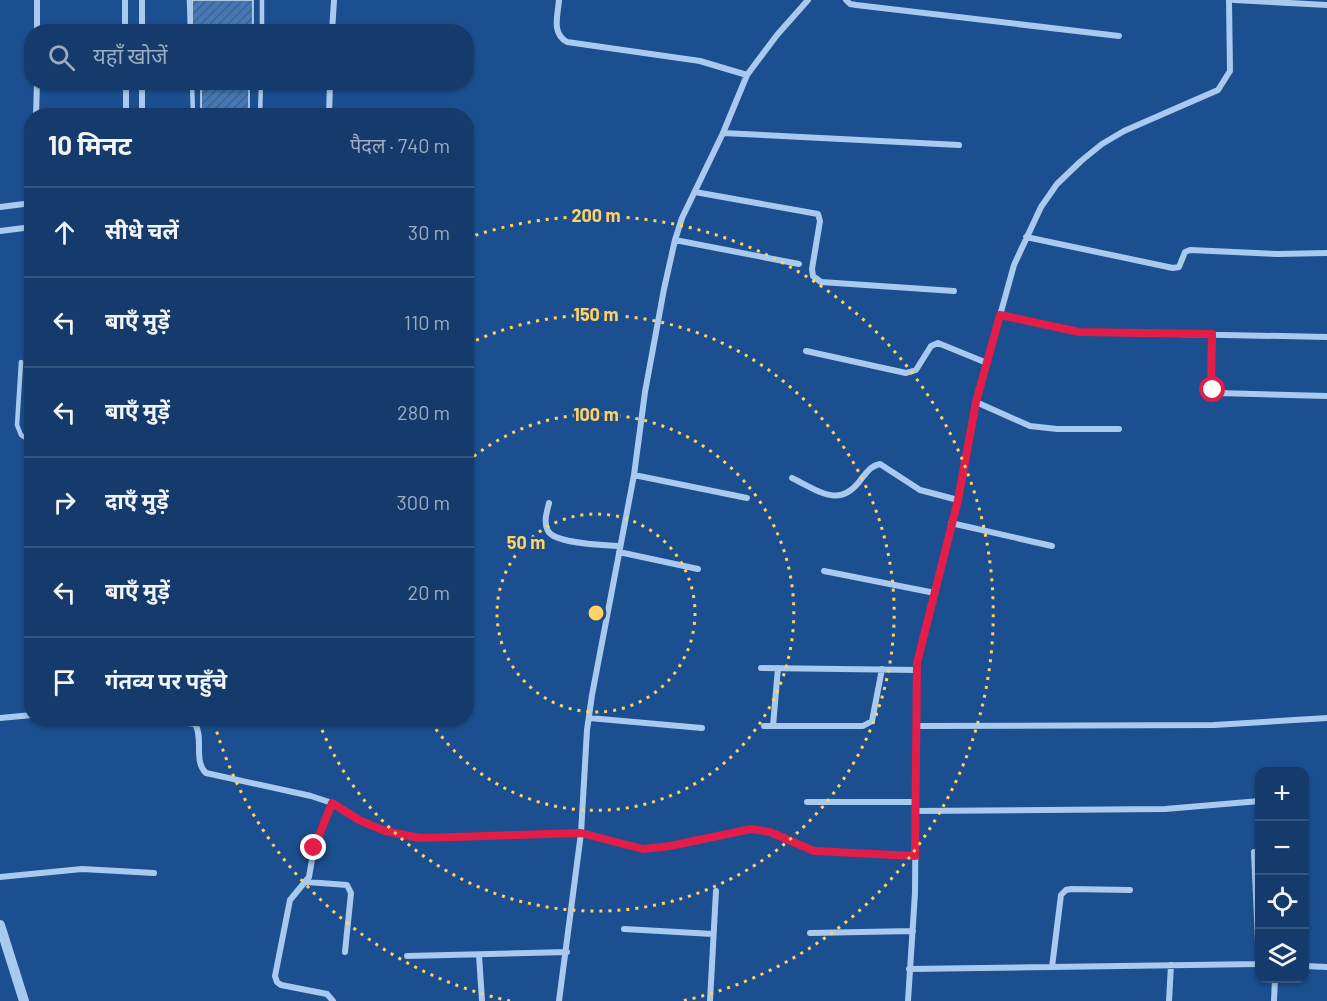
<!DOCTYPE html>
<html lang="hi">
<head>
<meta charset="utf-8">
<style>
	:root { --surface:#143b6b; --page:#214673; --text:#f1f3f6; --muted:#9dadc1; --line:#33557e }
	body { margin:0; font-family:Barlow,"Noto Sans Devanagari",sans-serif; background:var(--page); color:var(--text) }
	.controls { position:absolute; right:18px; bottom:18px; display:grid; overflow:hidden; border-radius:12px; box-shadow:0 2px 4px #0004 }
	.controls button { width:54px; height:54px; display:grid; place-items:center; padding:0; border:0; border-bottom:2px solid var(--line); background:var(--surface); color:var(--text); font:30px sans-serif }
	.stop { position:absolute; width:18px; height:18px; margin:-14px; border:4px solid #e11d48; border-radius:50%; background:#fff }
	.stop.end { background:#e11d48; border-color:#fff; box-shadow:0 2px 6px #0008 }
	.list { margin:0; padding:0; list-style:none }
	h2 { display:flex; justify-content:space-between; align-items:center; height:78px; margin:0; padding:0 24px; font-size:26px }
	h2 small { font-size:20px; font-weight:400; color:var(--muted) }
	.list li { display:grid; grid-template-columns:39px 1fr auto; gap:18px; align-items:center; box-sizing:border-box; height:90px; padding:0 24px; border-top:2px solid var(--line) }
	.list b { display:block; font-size:22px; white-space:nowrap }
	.list em { font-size:20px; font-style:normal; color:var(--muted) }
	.icon { flex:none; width:33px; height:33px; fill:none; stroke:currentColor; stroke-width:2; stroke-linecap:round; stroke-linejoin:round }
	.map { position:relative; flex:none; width:1327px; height:1001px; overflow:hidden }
	.search { position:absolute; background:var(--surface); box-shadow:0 2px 4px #0004; left:24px; top:24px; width:450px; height:66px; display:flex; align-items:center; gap:15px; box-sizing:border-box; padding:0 21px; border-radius:24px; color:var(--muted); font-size:22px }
	.panel { position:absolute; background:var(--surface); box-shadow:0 2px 4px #0004; left:24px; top:108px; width:450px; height:618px; border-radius:24px }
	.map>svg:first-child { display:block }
</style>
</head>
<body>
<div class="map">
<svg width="1327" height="1001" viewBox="0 0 1327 1001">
	<defs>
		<pattern id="building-hatch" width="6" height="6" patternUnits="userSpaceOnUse" patternTransform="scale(1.5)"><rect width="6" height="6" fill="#4478b7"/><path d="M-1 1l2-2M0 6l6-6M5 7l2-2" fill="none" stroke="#486282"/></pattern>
	</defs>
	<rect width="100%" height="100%" fill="#1b4f8f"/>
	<!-- building -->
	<path fill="url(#building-hatch)" stroke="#cfe3fa" stroke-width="1.5" d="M192,0H253V32H192Z
		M201,82H249V116H201Z"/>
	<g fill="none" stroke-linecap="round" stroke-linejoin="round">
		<!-- service -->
		<path stroke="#a9c9ee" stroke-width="4.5" d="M189,0L190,32
			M262,32V0
			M192,82L193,116
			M260,116L261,82
			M21,362L17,425L21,435L32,442"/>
		<!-- minor -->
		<path stroke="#a9c9ee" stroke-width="6" d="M125,0V32
			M142,0V32
			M559,0C558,15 551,33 567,42L700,61L747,75
			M846,0L850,4L856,5L1119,36
			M1234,0L1327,5
			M37,32V0
			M332,32L334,0
			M126,82V116
			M142,82V116
			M36,116L37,82
			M329,116L330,82
			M723,133L959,145
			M695,192L818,214L820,221L812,269L813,276L821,282L954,291
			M0,207L32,203
			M0,231L32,227
			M1026,237L1173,268L1179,267L1185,252L1190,250L1278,254L1327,253
			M675,240L799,264
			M1000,315L1079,332L1327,337
			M1212,334L1211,384L1213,390L1217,393L1327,396
			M806,351L906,373L916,370L931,346L938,343L987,363
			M976,402L1030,426L1057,429H1119
			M634,475L747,498
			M792,478C819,491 840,510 862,478C868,471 871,466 880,464L920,490L958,500
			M549,503C547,512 543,522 548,531C555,544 605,545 620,546
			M951,523L1052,546
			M619,552L698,569
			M824,571L935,593
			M761,668L917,670
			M0,718L32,715
			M149,718L195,724C204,738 193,761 206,773L311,796L332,803L359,820L385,831L420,838L581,833L643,849L670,846L751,829L770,832L814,851L915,856
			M589,718L702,728
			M764,726H863L872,721L882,669
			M773,726L778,668
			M916,726L1214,725L1327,718
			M807,802H915
			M332,803L314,848L309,877L290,900L275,976L277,982L281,985L327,994L333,1001
			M915,811L1165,809L1260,801
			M1254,852L1259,964
			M0,877L82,869L154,873
			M307,882L347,885L351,893L345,952
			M624,929L713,934
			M810,933L913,931
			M479,955L482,1001
			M407,956L567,952
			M1304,966L1327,967
			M1052,967L1061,895L1066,890L1071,889L1130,890
			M909,969L1260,964
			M559,1001L581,833L587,730L592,695L634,475L645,392L664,289L675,240L682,218L723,133L747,75L777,35L808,0
			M710,1001L716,891
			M908,1001L915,893L917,663L958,500L976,402L1014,265L1041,207L1057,184L1081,161L1102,144L1124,131L1218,90L1230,71L1229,0
			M1169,1001L1171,965
			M1274,1001L1275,978"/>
		<!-- tertiary -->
		<path stroke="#a9c9ee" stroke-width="10" d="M0,925L24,1001"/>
	</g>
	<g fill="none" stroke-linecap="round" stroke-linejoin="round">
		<!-- route -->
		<path stroke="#e11d48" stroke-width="8" d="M314,848L332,803L359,820L385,831L420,838L581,833L643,849L670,846L751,829L770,832L814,851L915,856L917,663L958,500L976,402L1000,315L1079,332L1212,334L1211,384L1213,390"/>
	</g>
	<!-- distance rings -->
	<g fill="none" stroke="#ffd166" stroke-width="3" stroke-dasharray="3 6">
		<circle cx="596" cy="613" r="99"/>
		<path d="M467 462A198 198 0 1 1 429 719"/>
		<path d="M468 344A298 298 0 1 1 318 720"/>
		<path d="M510 1001A397 397 0 0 1 213 719M467 238A397 397 0 1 1 682 1001"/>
	</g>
	<circle cx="596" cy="613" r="9" fill="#ffd166" stroke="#1b4f8f" stroke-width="3"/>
	<g font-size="18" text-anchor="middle" font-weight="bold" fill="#ffd166" stroke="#1b4f8f" stroke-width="5" stroke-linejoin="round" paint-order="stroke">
		<text x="596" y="222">200 m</text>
		<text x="596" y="321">150 m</text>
		<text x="596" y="421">100 m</text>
		<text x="526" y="549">50 m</text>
	</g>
</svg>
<div class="controls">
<button>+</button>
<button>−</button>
<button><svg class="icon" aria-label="locate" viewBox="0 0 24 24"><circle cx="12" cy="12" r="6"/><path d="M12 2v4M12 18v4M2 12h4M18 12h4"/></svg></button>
<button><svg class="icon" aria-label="layers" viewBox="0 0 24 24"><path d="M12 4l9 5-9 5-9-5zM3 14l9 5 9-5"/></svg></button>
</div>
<div class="stop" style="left:1213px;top:390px"></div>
<div class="stop end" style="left:314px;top:848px"></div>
<div class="search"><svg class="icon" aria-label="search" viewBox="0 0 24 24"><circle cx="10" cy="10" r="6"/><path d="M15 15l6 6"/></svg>यहाँ खोजें</div>
<section class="panel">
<h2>10 मिनट<small>पैदल · 740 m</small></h2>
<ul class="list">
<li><svg class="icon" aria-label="ahead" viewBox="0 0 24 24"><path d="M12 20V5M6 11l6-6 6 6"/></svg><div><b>सीधे चलें</b></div><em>30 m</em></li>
<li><svg class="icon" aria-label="left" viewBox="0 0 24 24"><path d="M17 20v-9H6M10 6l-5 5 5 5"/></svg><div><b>बाएँ मुड़ें</b></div><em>110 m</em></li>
<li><svg class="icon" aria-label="left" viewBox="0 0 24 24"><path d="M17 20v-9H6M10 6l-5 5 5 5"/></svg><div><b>बाएँ मुड़ें</b></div><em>280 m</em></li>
<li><svg class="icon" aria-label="right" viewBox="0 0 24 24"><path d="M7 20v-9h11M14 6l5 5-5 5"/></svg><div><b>दाएँ मुड़ें</b></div><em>300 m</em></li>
<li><svg class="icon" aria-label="left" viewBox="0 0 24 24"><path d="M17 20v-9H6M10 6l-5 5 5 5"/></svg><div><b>बाएँ मुड़ें</b></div><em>20 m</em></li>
<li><svg class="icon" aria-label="arrive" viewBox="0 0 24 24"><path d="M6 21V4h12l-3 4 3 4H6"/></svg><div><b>गंतव्य पर पहुँचे</b></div></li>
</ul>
</section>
</div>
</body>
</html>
